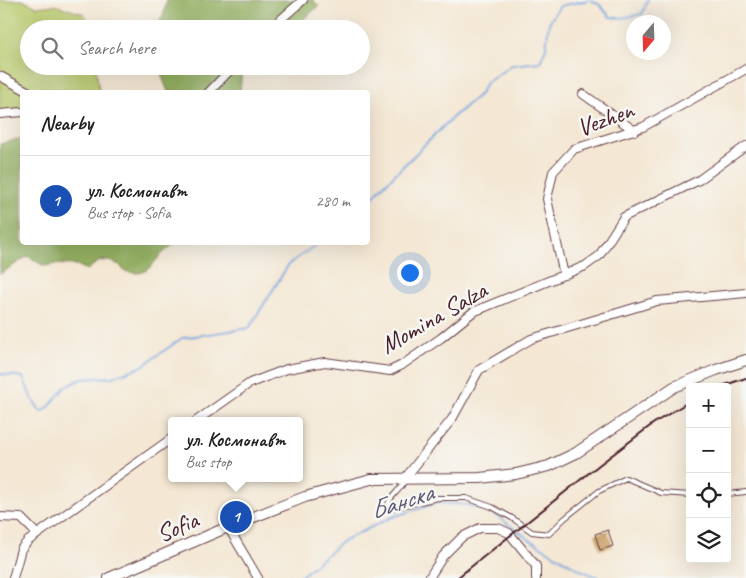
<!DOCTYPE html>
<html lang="en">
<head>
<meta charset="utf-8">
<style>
	:root { --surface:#fff; --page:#f6f6f6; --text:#222; --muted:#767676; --line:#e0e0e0; --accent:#1a73e8 }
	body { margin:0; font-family:Caveat,sans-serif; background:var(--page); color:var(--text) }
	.controls { position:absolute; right:15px; bottom:15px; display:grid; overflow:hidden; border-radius:5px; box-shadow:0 5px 20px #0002 }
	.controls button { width:45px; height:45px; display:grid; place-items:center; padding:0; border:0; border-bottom:1px solid var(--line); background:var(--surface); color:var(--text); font:25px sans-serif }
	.compass { position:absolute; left:626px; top:15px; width:45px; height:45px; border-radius:50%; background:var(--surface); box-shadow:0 5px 20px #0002; rotate:199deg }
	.you { position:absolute; left:409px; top:272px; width:18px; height:18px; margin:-12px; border:4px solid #fff; border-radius:50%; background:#1a73e8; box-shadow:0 0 0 8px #1a73e833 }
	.badge { display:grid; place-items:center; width:32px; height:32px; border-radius:50%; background:var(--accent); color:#fff; font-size:16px; font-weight:700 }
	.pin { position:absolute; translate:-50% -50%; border:2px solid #fff; box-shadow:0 1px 5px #0006 }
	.popup { position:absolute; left:168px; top:417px; width:135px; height:65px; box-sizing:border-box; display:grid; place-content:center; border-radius:5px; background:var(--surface); filter:drop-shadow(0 1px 4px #0005); font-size:16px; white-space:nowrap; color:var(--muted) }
	.popup b { font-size:19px; color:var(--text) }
	.popup::after { content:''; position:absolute; left:50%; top:100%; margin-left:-10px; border:10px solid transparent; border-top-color:var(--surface) }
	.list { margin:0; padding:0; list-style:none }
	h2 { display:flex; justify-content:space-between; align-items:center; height:65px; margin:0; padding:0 20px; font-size:21px }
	h2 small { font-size:16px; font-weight:400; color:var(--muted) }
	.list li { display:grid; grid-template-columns:32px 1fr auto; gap:15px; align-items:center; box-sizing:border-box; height:90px; padding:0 20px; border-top:1px solid var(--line) }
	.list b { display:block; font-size:19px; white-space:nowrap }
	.list p { margin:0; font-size:16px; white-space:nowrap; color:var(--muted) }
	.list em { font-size:16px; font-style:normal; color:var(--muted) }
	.icon { flex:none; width:28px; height:28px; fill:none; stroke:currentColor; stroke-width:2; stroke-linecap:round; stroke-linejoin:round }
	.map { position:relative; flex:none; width:746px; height:578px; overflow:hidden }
	.search { position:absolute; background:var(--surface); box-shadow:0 5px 20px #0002; left:20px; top:20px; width:350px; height:55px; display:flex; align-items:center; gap:12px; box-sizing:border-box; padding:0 18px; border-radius:28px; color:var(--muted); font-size:19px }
	.panel { position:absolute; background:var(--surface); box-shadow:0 5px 20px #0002; left:20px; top:90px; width:350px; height:155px; border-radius:5px }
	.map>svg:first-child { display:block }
</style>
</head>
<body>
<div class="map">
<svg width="746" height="578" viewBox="0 0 746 578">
	<rect width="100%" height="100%" fill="#f6f6f2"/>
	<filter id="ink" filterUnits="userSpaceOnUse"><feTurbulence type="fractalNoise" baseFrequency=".02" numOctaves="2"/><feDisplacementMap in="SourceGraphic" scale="10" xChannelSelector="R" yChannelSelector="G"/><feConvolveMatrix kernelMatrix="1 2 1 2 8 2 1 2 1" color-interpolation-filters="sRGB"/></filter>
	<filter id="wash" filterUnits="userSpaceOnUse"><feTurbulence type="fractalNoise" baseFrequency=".0096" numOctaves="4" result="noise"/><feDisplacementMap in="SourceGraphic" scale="20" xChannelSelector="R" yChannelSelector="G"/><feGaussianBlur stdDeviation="1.12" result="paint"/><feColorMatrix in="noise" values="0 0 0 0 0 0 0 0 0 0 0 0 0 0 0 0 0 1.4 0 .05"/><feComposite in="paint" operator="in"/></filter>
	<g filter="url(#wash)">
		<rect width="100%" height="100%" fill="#f4e7d3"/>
		<!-- green -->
		<path fill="#b9ca6e" stroke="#82744c" d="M0,0H22L37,7L54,5L84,14L91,29H29V66H96L99,92H22V110L0,112Z"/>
		<!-- forest -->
		<path fill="#92ae61" stroke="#6e6646" d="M167,0H313L319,6L292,29H155L163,16Z
			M158,66H244L242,68L240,92H168Z
			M22,138V242L176,243C172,246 167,249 163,253C148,268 149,277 124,271L120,265C103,258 101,259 87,270L77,265L55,264L44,266L28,256L0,274V144Z"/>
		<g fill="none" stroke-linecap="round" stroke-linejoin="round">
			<!-- stream -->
			<path stroke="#76a4df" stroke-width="2" d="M591,0L600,5L610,17L622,18L642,14L648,0
				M368,203L381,188L453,117L480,94L486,83L512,65L540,62L546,48L549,23L560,6L588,0
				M0,374L23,377L31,397L41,412L49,407L65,387L82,379L112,377L141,367L182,338L249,328L289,264L320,242
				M299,578L343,541L392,517L437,503L468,505L493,513L530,540L580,570L600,578"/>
		</g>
		<g id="blocks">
			<!-- building -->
			<path fill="#cca774" d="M608,530L613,546L600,550L595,534Z"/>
		</g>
	</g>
	<g filter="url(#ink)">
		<use href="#blocks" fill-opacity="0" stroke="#643d44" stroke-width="1"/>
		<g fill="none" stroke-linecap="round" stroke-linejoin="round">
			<defs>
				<path id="service" d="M405,480C402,489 391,495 388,504L392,508L438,498H466L492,507L512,518L532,532L549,534L564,519L599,491L626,478L661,493L690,495
					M727,494L746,492"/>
				<path id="minor" d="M270,29L303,0
					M0,76L29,92
					M209,92L234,66
					M583,94L635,131
					M0,114L22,112
					M564,275L547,199L553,172L574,149L643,127L746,69
					M196,421L250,383L287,369L325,362L390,371L402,365L441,338L473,312L585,266L599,256L624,217L699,180L746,146
					M406,477L452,419L479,370L531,339L657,301L746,293
					M0,517L21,518L37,534
					M228,527L258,578
					M13,578L21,549L28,541L172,438
					M429,578L443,556L462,537L480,528H498L509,533L536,566V578"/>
				<path id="tertiary" d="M109,578L228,527L305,497L371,479L480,478L516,474L549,466L576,453L674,387L716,370L746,360"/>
			</defs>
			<!-- service casing -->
			<use href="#service" stroke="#643d44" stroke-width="6"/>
			<!-- minor casing -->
			<use href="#minor" stroke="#643d44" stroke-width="10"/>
			<!-- tertiary casing -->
			<use href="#tertiary" stroke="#643d44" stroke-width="12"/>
			<!-- service -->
			<use href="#service" stroke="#fff" stroke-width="4"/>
			<!-- minor -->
			<use href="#minor" stroke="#fff" stroke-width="8"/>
			<!-- tertiary -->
			<use href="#tertiary" stroke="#fff" stroke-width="10"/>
			<!-- rail -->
			<path stroke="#4a1f2b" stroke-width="2" d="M719,387L746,378
				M457,578L599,465L654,423L690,401"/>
		</g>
	</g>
	<g text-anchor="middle" stroke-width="5" stroke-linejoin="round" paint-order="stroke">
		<!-- street labels -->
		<g font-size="25" fill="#4a1f2b" stroke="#f6f6f2">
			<text transform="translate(605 118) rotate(-20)" y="9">Vezhen</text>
			<text transform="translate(433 317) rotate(-30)" y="9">Momina Salza</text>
			<text transform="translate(177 526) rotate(-23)" y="9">Sofia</text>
		</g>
		<!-- water labels -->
		<g font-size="26" font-style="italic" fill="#5c5473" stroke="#f6f6f2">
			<text transform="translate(401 501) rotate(-18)" y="9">Банска</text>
		</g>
	</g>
</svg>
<div class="controls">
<button>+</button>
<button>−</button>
<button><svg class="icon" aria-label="locate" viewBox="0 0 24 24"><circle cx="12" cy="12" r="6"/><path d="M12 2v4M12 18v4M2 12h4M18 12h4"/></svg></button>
<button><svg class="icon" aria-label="layers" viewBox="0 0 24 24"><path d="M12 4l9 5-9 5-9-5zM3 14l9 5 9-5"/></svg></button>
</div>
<svg class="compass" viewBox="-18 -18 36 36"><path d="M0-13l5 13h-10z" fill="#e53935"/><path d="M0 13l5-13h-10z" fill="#767676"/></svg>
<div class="you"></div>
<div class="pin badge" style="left:236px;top:517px;background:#1a4fb4">1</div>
<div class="popup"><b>ул. Космонавт</b>Bus stop</div>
<div class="search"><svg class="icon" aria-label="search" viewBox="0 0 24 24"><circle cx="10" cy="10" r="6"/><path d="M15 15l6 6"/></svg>Search here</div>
<section class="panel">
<h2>Nearby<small></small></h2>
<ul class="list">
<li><span class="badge" style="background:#1a4fb4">1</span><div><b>ул. Космонавт</b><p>Bus stop · Sofia</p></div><em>280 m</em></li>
</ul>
</section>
</div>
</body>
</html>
